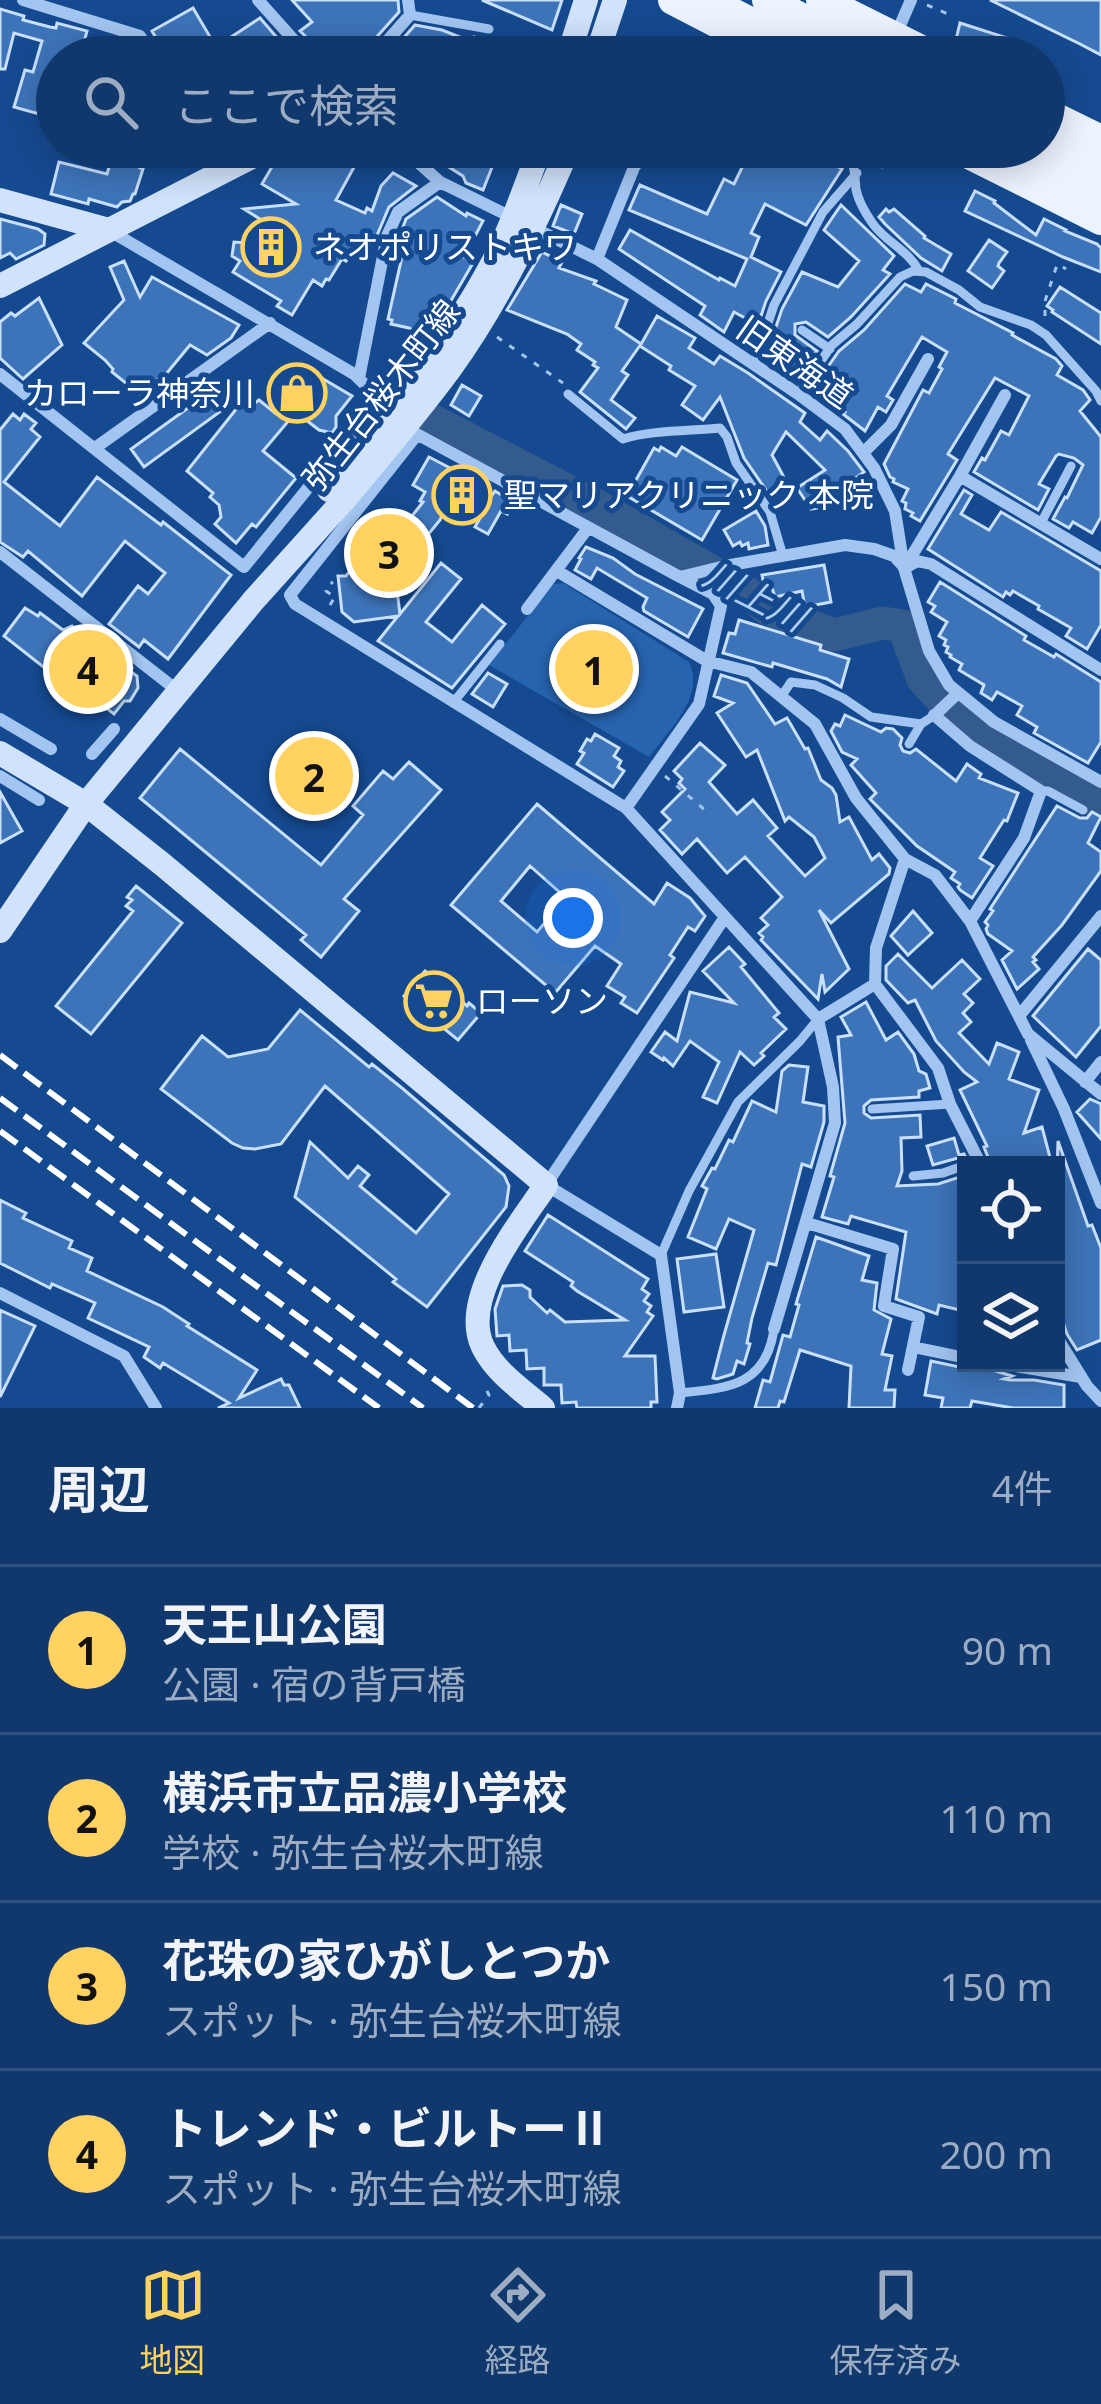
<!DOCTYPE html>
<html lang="ja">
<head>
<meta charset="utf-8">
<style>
	:root { --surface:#10386c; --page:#193f72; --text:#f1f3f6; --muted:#9cacc2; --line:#30527f; --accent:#ffd261 }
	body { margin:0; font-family:"Noto Sans","Noto Sans JP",sans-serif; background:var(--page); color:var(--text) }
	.controls { position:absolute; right:36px; bottom:36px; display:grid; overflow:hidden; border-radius:0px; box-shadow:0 6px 30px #0003 }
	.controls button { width:108px; height:108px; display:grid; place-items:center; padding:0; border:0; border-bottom:3px solid var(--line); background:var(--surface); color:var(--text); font:60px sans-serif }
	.you { position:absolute; left:573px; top:918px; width:42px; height:42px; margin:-30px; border:9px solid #fff; border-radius:50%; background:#1a73e8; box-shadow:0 0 0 18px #1a73e833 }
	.badge { display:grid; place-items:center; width:78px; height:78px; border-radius:50%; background:var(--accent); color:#111; font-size:39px; font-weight:700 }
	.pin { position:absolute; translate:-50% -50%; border:6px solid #fff; box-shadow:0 3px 12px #0006 }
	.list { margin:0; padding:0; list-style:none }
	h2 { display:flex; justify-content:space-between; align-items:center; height:156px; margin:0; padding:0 48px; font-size:51px }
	h2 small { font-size:39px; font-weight:400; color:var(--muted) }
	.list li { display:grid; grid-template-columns:78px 1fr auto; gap:36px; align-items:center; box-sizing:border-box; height:168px; padding:0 48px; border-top:3px solid var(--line) }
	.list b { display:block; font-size:45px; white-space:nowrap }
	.list p { margin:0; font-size:39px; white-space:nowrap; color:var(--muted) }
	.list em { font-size:39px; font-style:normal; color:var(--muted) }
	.icon { flex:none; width:66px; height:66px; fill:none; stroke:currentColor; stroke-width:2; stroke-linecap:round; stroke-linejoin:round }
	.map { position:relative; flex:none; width:1101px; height:1408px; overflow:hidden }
	.search { position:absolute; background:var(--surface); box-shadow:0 6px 30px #0003; left:36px; right:36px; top:36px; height:132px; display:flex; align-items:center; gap:30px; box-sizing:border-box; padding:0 42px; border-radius:66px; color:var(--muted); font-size:45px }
	.sheet { height:828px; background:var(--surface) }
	nav { display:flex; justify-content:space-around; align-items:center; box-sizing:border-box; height:168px; border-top:3px solid var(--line); background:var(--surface); font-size:33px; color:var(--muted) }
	nav a { display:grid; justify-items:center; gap:6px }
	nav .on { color:var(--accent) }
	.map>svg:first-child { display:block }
</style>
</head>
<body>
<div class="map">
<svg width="1101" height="1408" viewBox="0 0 1101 1408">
	<rect width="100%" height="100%" fill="#154a90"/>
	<!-- green -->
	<path fill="#2764af" d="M563,583L689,662C706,696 668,731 649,757L489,665L553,584Z"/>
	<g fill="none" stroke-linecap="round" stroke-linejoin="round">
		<!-- river -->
		<path stroke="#345b8e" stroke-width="33" d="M435,422L597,506L739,587L768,609L834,635L883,623L903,626L923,679L972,733L1101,804"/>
	</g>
	<!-- building -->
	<path fill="#3d74b9" stroke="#c9e0fc" stroke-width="3" fill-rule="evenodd" d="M292,0H398L399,12L365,50L363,57H327L300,31L312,22Z
		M482,0H562L552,30Z
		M990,0H1101V55L1080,44Z
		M193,8L216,47L260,18L286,48L273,57H167L152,31Z
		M0,9L24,16L23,20L50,27L56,28L57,23L87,31L80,57H57L56,68L53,67L39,114L14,107L25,70L33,72L42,41L14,33L5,69H0Z
		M960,23L1026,44L1022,57H968L953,52Z
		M415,25L442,30L472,42L474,37L496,42L531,54V57H387Z
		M115,147L143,150L140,168L143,169L135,194H133L130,201L122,202L117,207L89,199L88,204L51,194L59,162L107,174Z
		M303,147H365L336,200L365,213L367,208L372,211L381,186L393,173L416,186L389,207L375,240L364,235L346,261L342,259L329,280L326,279L322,286L313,280L292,315L277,306L281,301L233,272L240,261L232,256L234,242L249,243L263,221L244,209L296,204L262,184L273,165Z
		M417,147H500L483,190L466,183L463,176Z
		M752,147H811L830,157L828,161L842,169L806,225L765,204L751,233L759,237L751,257L781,272L766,301L758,325L734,312L724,332L700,315L705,306L619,249L630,230L719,280L720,278L735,286L747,259L629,210L640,185L707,214L724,179L734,184Z
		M975,191L995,201L994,203L1036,235L1044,219L1066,230L1065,231L1097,244L1101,248V272L1063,257L965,211Z
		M437,197L466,216L467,213L483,221L464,257L473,263L446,309L444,308L439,317L437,316L427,337L409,328L391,324L392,320L388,319L408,230L403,227L406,219Z
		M561,205L582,214L574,234L553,226Z
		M841,205L894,256L883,270L890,274L851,317L828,337L806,322L795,324V335L817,351L796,380L765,359L782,309L802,272L838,287L859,261L824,230Z
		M886,209L889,212L894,209L925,236L924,238L951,254L942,271L921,258L885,224L879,217Z
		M0,219L38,229L45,234L44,245L16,259L10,253L0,258Z
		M989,240L1007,252L999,263L998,266L1004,271L992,288L968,271Z
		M542,252L562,262L559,268L596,281L594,284L627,300L616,327L641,344L622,371L628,375L611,400L635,418L626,429L580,392L598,368L593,365L595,362L577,350L581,344L567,334L507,310Z
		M124,261L140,297L152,277L239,325L231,338L207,355L190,345L162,379L160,377L142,396L112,372L113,369L105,360L84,343L124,300L110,267Z
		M905,284L921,292L926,284L956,299L955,303L1013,333L1012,335L1056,359L1062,366L1057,375L1083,390L1090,400L1080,411L1101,437V517L1092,533L1073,522L1069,528L1053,519L1065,497L1067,498L1083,465L1074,458L1059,454L1056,456L1039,484L1049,489L1038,510L974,472L982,458L985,460L1001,431L1009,435L1029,396L995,378L948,454L957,460L920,521L911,516L913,513L905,509L906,503L902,501L908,489L893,482L894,479L890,477L884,464L923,390L929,393L942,369L939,367L947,352L922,337L887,396L893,400L886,412L878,407L865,431L843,414L845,412L821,398L828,382L820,378L839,351L864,330Z
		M1060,287L1101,313V344L1052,312L1053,310L1047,306Z
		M39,298L62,345L23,379L0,358V322L11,313L15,316Z
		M657,316L695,338L689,348L714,364L720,356L748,373L805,413L800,422L820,440L827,431L848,451L864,472L835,493L841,504L811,509L797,488L825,470L786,432L772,455L787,483L768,493L744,458L720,397L703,420L682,405L695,386L669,370L671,366L640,346Z
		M308,370L352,396L336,416V427L332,433L319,430L296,412L263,451L296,478L256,527L252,524L236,543L215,524L221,517L219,505L210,497L213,493L187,471L245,398L251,406L259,400L275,413L283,389L289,384L299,383Z
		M231,377L243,395L144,467L131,449Z
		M462,385L481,396L469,416L451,405Z
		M13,414L20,420L24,414L36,423L31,429L40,437L4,482L60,526L97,477L161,525L163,522L231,575L168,659L144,640L139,647L109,624L138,586L148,594L165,573L125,541L82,596L28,551L23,557L0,542V430Z
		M661,447L676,456L682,447L737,480L702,540L627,496L654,448L659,451Z
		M429,457L473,480L448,510L445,508L440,520L395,575L400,614L441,563L461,579L426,622L452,642L482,605L505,624L452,688L378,641L398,616L354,622L342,612L338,576H346L386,525L394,524L401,530L423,502L420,501L425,492L413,485Z
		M964,490L972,495L961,514L989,530L1001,512L1101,571V625L1087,649L1066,636L1071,628L1038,609L1039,606L1013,591L1010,595L1006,592L1003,597L928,549Z
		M495,491L508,499L507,514L501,511L488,534L475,527L479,520L475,518Z
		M756,511L765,526L768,545L749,549L748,543L742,546L740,542L733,546L724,530Z
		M586,547L613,558L635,574L703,609L688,637L644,611L643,607L647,598L597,568L591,579L575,570L581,559L579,558Z
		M824,565L831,602L805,607L802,591L775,597L772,588L765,590L762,575Z
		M940,582L1026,636L1024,640L1054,657L1056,654L1101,682V742L1088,763L1034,733L1037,727L1017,715L1022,706L997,692L992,700L981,693L984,685L959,670L962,664L950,657L951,655L946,652L948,647L944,645L946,640L939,636L947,622L931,612L935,606L928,602Z
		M25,608L38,616L40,613L63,630L72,626L88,639L90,636L132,668L130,671L137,676L138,688L130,701H124L114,714L97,701L93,706L4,636Z
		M739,620L821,645L820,650L849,659L841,687L827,679L773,663L772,667L723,653L729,633L735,634Z
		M488,673L507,684L493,707L472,694Z
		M721,675L747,683L775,724L787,718L805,749L808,748L821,780L832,788L836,795L840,822L849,817L872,860L879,854L890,868L889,874L831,923L819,910L849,969L825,992L822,974L818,999L761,940L763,937L759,933L768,925L761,918L782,897L745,857L727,873L697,839L682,854L660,830L670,820L662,812L685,789L679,783L682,779L674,771L700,743L725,765L709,782L737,814L753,800L777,828L768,836L805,876L825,858L814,837L789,817L785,821L757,750L746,757L717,713L733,703L714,696Z
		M845,715L881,732L886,728L893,729L902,738L900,745L903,751L910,753L916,749L956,781L967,764L981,774L979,778L1018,793L1007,821L1004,820L980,858L993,866L972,898L960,890L958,887L960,884L951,878L955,872L917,846L870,799L876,793L851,765L857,759L842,752L831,731L835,724L840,726Z
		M595,734L619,748L614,756L621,761L618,767L624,771L613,787L577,764L584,753L580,751L587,739L591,741Z
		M180,749L321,865L363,815L353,806L383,771L393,779L409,762L441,790L344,899L359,911L321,957L301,940L306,935L140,798Z
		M0,792L22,831L0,843Z
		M537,804L654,904L667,883L690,898L705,916L695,931L688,927L670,955L674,958L637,1013L621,1003L625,997L607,986L621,964L595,946L555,993L451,905ZM530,866L566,898L537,932L501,901Z
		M1057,806L1080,818H1087L1092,812L1101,817L1088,843L1101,852V871L1062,925L1033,957L1036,960L1033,962L1039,969L1017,989L1002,960L1012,951L988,934L986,929L988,925L985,922L993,911L990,909Z
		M136,886L182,923L91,1034L56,1006L133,911L126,906L132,900L127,897Z
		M913,911L932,933L908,955L891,936Z
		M729,947L745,964L741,967L779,1013L774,1017L786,1029L761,1053L764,1056L754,1065L740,1052L717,1103L703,1097L719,1062L690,1041L673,1066L664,1058L663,1060L651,1052L665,1032L677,1041L690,992L734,1003L703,971Z
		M1088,949L1101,960V1026L1076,1057L1033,1016Z
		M898,954L932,988L962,960L980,979L964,994L973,1003L963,1013L971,1022L959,1033L989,1064L997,1043L1019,1052L1009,1079L1039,1090L1024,1133L1042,1127L1052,1165H991L984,1147L987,1146L960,1090L977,1082L964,1072L936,1041L915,1000L908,1003L886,980V966Z
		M425,971L467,1006L469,1003L481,1013L458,1040L404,996Z
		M866,1002L886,1040L898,1032L914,1054L919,1071L926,1074L930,1088L919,1091V1097L871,1100L864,1106V1113L871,1118L920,1115L921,1137L901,1138L902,1171L897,1186L938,1184L966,1175L964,1311L939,1305L937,1314L896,1299L906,1232L851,1216L848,1224L822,1217L834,1177L830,1176L845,1123L838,1037L851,1035L841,1017Z
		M300,1010L369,1067L372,1064L402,1088L504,1175L509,1186L506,1207L427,1307L393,1282L396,1279L295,1197L310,1142L348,1178L358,1166L369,1175L360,1186L416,1233L449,1194L325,1086L281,1144L255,1149L243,1148L232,1143L161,1089L202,1036L228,1057L268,1049Z
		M789,1065L808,1067L803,1102L824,1106V1122L811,1167L802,1164L776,1265L768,1263L752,1318L747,1343L750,1344L744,1364L737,1361L733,1374L717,1379L713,1378L724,1335L754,1230L729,1219L716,1249L688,1237L707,1189L702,1186L712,1168L715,1169L729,1140L733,1142L752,1101L776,1112L782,1071Z
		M1090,1099L1101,1104V1139L1077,1112Z
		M954,1138L959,1155L964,1154L965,1156L933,1165L927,1146Z
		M1058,1141L1088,1226L1092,1225L1101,1248V1340L1077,1350L1067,1334L1056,1302V1235L1063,1233L1056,1204Z
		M0,1200L26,1213L23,1218L72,1241L69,1248L92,1258L87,1271L163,1307L189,1324L187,1326L257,1370L239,1398L281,1379L284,1385H289L300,1408H218L229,1403L163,1363L160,1368L144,1357L149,1347L88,1318L95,1303L52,1284L50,1288L0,1263Z
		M548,1215L648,1279L642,1289L649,1294L644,1301L651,1306L647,1312L653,1316L625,1356H655L657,1402H651V1408H577L576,1402L562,1403L561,1385H544V1368L527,1369L526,1350L510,1351L509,1335L497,1336L495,1309L503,1286L522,1285L530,1290V1297L547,1313L550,1310L565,1322L625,1320L577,1291L571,1286L573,1282L525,1251Z
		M816,1237L869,1256L862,1280L877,1283L874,1310L891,1319L882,1354L892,1356L885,1390H895L894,1408H849L851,1366L800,1350L784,1402L780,1401L778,1408H755L763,1380L770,1382L783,1335L790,1337L799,1305L796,1304Z
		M716,1254L724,1307L684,1312L677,1259Z
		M0,1310L35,1326L0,1397Z
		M931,1361L964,1368L972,1366L989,1369L1012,1376L1004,1379L1010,1380H1034L1064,1385V1408H1013L972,1401L970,1408H941L943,1398L925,1395Z"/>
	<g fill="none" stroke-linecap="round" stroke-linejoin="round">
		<!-- path -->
		<path stroke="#a2c5f1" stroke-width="3" stroke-dasharray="6 9" stroke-linecap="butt" d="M927,5L948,14
			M865,157L886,169L895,147
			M1045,316V301L1056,268L1058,264L1066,269
			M497,337L563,383
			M330,605L335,597L326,591V587L333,582
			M665,776L705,810
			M479,1408L489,1395L486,1389"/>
		<!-- lane -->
		<path stroke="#a2c5f1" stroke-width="9" d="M410,15L489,29
			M840,147C856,163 854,169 856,189C858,201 866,214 873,224C886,242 909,251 919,271
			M802,330L830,349
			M754,365L774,305L823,212L857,173
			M568,394L623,439C651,430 690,431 720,428L727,437L736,463L770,512L783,556
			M798,394L832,345L857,324L900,277L913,271L926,272L959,290L980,307L1031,325L1046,335L1096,391L1101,401
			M1041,523L1071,466
			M781,697L791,682L815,685L843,698L871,717L921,724L935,715
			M453,703L500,644
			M909,744L921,724
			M1041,791H1048L1083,810
			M872,1109L950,1104
			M913,1176L943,1173L966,1165
			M661,1255L689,1191L738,1102L800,1041L818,1019
			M680,1393C728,1388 766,1386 774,1329"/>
		<!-- street -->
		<path stroke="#a2c5f1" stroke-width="12" d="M23,0L140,36L154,57
			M258,0L309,57
			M895,37L911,0
			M373,57L410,15L408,0
			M211,147L225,170
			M401,147L440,182L597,259L798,394L845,429L874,468L895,511L904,568L929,651L949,685L994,722L1101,782
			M110,231L354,374L394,413
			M597,259L635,165L662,147
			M0,374L244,567L380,399
			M359,378L387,236L398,212L440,182
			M413,432L680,577L725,566L845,545L874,549L894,556L904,567
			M416,436L290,595L295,604L626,808L818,1019L875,984L876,948L905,859
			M95,448L270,323
			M863,453L891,425L928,359
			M960,476L1005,395
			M0,552L178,691
			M905,567L960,476L1101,559
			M905,568L917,561L931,564L1101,670
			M557,571L707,661L751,672L815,724L856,798L905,859L935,875L970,921L1028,1034L1101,1094
			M527,609L588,528
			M937,713L958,693
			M934,715L970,746L1041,791L1024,838L970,921
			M0,719L51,749
			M92,754L114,729
			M0,776L39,800
			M626,808L699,704L721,606L713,594L680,577
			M875,984L938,1068L950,1104L981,1165
			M1019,1016L1101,916
			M1031,1040L1064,1109L1101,1203
			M1085,1082L1101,1062
			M807,1223L893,1249L884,1306L919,1317L908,1370
			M0,1293L124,1356L156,1408
			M774,1329L835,1123L833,1087L818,1019
			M1056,1336L1087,1386L1101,1401
			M913,1347L966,1358
			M997,1363L1081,1377
			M677,1408L680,1393L661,1255L546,1185L725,917"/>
		<!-- secondary -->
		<path stroke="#d0e3fb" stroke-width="24" d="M568,57L586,0
			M596,57L615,0
			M0,200L109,230
			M0,286L271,147
			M0,753L86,804L162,864L546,1185C520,1224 459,1298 483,1347C496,1373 522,1390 543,1408
			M0,931L86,804L253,601L344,500"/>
		<!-- primary -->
		<path stroke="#ebf3ff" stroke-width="30" d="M673,0L783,57
			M821,0L935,57
			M1044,112L1101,140
			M1044,141L1101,168
			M955,147L1101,220
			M1001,147L1101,196"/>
		<!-- rail -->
		<path stroke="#fff" stroke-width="6" stroke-dasharray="21 9" stroke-linecap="butt" d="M0,1055L473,1408
			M0,1098L423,1408
			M0,1131L379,1408"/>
		<!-- secondary-bridge -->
		<path stroke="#d0e3fb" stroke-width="24" d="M329,490C386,418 448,347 491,266C510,231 523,193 537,156
			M344,500C380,457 417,414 450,369C496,305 531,235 562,163"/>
		<!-- primary-bridge -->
		<path stroke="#ebf3ff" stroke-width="30" d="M707,0L819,57
			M767,0L876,57"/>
	</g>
	<!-- icons -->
	<defs>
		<symbol id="building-ring" viewBox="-11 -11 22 22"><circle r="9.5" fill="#154a90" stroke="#ffd261" stroke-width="1.5"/><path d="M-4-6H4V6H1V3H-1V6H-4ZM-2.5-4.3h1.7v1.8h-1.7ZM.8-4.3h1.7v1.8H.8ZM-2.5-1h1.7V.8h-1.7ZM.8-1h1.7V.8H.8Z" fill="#ffd261"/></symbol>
		<symbol id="shop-ring" viewBox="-11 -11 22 22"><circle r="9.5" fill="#154a90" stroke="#ffd261" stroke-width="1.5"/><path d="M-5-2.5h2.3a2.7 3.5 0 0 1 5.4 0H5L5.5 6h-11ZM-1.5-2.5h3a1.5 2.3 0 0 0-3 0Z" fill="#ffd261"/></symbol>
		<symbol id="supermarket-ring" viewBox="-11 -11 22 22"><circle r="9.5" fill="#154a90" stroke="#ffd261" stroke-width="1.5"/><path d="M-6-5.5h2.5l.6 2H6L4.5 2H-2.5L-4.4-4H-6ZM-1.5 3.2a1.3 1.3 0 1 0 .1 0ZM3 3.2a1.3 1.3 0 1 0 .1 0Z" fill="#ffd261"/></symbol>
	</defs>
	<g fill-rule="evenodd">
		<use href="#building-ring" x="238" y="214" width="66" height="66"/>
		<use href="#shop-ring" x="264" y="360" width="66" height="66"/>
		<use href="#building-ring" x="429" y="462" width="66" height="66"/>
		<use href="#supermarket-ring" x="401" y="968" width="66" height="66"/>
	</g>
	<g text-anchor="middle" stroke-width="10" stroke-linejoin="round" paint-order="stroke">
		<!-- poi labels -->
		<g font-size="33" fill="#fff" stroke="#154a90" text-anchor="start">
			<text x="313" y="259">ネオポリストキワ</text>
			<text x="255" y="405" text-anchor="end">カローラ神奈川</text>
			<text x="504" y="507">聖マリアクリニック 本院</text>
			<text x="476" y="1013">ローソン</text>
		</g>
		<!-- street labels -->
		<g font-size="33" fill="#fff" stroke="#154a90">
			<text transform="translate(795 362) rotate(35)" y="12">旧東海道</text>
			<text transform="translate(381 395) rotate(-52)" y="12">弥生台桜木町線</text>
		</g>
		<!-- water labels -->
		<g font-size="36" font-style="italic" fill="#aecff8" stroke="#154a90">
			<text transform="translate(755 596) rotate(27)" y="13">川上川</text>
		</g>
	</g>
</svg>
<div class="controls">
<button><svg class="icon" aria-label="locate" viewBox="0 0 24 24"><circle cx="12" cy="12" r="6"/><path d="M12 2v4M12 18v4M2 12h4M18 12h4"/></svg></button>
<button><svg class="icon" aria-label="layers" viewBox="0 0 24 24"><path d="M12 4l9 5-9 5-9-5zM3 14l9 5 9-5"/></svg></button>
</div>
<div class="you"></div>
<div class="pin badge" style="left:594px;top:669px">1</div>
<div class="pin badge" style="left:314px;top:776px">2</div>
<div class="pin badge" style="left:389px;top:553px">3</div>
<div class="pin badge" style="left:88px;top:669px">4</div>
<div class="search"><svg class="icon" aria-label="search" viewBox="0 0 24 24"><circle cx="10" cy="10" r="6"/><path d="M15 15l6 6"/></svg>ここで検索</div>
</div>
<section class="sheet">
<h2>周辺<small>4件</small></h2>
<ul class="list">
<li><span class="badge">1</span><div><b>天王山公園</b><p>公園 · 宿の背戸橋</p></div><em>90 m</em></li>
<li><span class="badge">2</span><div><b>横浜市立品濃小学校</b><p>学校 · 弥生台桜木町線</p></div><em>110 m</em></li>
<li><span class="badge">3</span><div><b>花珠の家ひがしとつか</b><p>スポット · 弥生台桜木町線</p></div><em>150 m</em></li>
<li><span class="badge">4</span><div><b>トレンド・ビルトーⅡ</b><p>スポット · 弥生台桜木町線</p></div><em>200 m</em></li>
</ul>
</section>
<nav>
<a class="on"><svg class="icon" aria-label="map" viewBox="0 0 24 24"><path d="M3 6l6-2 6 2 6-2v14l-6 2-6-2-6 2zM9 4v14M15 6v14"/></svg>地図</a>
<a><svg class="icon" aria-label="directions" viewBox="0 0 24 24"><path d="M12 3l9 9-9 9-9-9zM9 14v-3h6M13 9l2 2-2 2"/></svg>経路</a>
<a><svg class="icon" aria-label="saved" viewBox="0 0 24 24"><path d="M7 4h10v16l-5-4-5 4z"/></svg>保存済み</a>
</nav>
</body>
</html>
